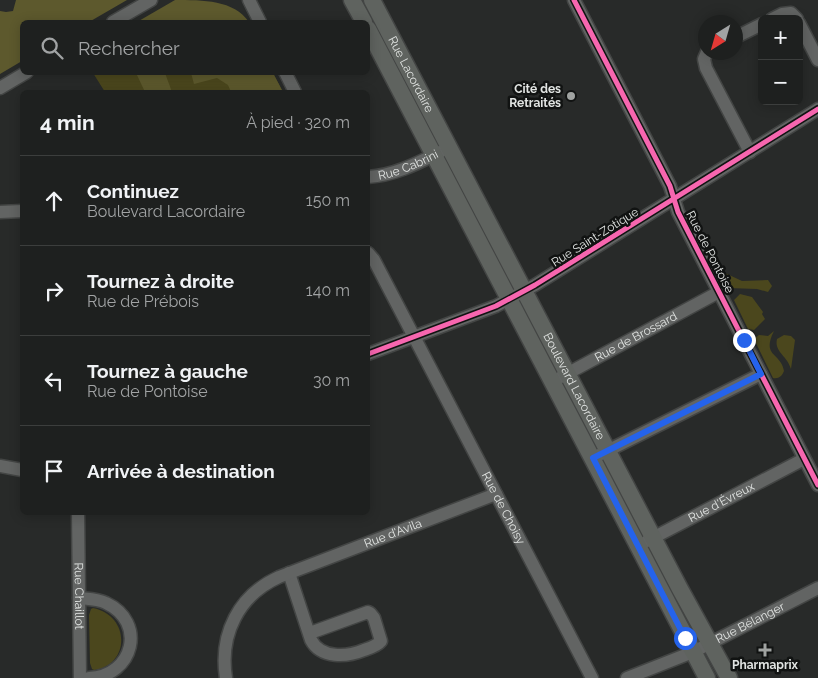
<!DOCTYPE html>
<html lang="fr">
<head>
<meta charset="utf-8">
<style>
	:root { --surface:#1e201f; --page:#262828; --text:#f1f3f6; --muted:#a1a3a4; --line:#3c3e3d }
	body { margin:0; font-family:Raleway,sans-serif; background:var(--page); color:var(--text) }
	.controls { position:absolute; right:15px; top:15px; display:grid; overflow:hidden; border-radius:8px; box-shadow:0 2px 12px #0003 }
	.controls button { width:45px; height:45px; display:grid; place-items:center; padding:0; border:0; border-bottom:1px solid var(--line); background:var(--surface); color:var(--text); font:25px sans-serif }
	.compass { position:absolute; left:698px; top:15px; width:45px; height:45px; border-radius:50%; background:var(--surface); box-shadow:0 2px 12px #0003; rotate:217deg }
	.stop { position:absolute; width:15px; height:15px; margin:-11px; border:4px solid #2563eb; border-radius:50%; background:#fff }
	.stop.end { background:#2563eb; border-color:#fff; box-shadow:0 1px 5px #0008 }
	.list { margin:0; padding:0; list-style:none }
	h2 { display:flex; justify-content:space-between; align-items:center; height:65px; margin:0; padding:0 20px; font-size:21px }
	h2 small { font-size:16px; font-weight:400; color:var(--muted) }
	.list li { display:grid; grid-template-columns:32px 1fr auto; gap:15px; align-items:center; box-sizing:border-box; height:90px; padding:0 20px; border-top:1px solid var(--line) }
	.list b { display:block; font-size:19px; white-space:nowrap }
	.list p { margin:0; font-size:16px; white-space:nowrap; color:var(--muted) }
	.list em { font-size:16px; font-style:normal; color:var(--muted) }
	.icon { flex:none; width:28px; height:28px; fill:none; stroke:currentColor; stroke-width:2; stroke-linecap:round; stroke-linejoin:round }
	.map { position:relative; flex:none; width:818px; height:678px; overflow:hidden }
	.search { position:absolute; background:var(--surface); box-shadow:0 2px 12px #0003; left:20px; top:20px; width:350px; height:55px; display:flex; align-items:center; gap:12px; box-sizing:border-box; padding:0 18px; border-radius:8px; color:var(--muted); font-size:19px }
	.panel { position:absolute; background:var(--surface); box-shadow:0 2px 12px #0003; left:20px; top:90px; width:350px; height:425px; border-radius:8px }
	.map>svg:first-child { display:block }
</style>
</head>
<body>
<div class="map">
<svg width="818" height="678" viewBox="0 0 818 678">
	<rect width="100%" height="100%" fill="#282a29"/>
	<!-- green -->
	<path fill="#4b471d" d="M93,73H273L283,92H105Z
		M725,273L742,281L768,280L772,286L768,292L757,289L728,288L721,275Z
		M740,294L752,297L763,312L762,314L765,319L754,330L748,329L734,300Z
		M774,331C761,357 781,352 784,371C782,376 779,379 773,378L754,339L759,335L768,336Z
		M784,335L791,336L795,340L791,369C787,355 774,352 777,339Z
		M93,608C131,616 130,665 94,670L92,669L90,663L89,615L91,609Z"/>
	<!-- forest -->
	<path fill="#5d592d" d="M16,0H127L89,22H22V61L0,74V11L6,12L13,11Z
		M175,0C203,0 234,0 249,22H137Z
		M136,73H165L172,92H145Z
		M191,73H273L283,92H231L228,85L217,78L194,84Z"/>
	<g fill="none" stroke-linecap="round" stroke-linejoin="round">
		<defs>
			<g id="minor">
				<path d="M249,0L260,22"/>
				<path d="M574,0L670,186L678,212L818,485"/>
				<path d="M772,19L782,14L791,13L797,19"/>
				<path d="M113,22L151,0"/>
				<path d="M799,23L818,60"/>
				<path d="M736,37L762,24"/>
				<path d="M707,52L704,59L706,68L750,152"/>
				<path d="M285,72L295,92"/>
				<path d="M0,88L27,72"/>
				<path id="s1" d="M368,177C395,175 416,164 440,152"/>
				<path d="M0,212L22,211"/>
				<path id="s2" d="M368,253L374,260L592,678"/>
				<path d="M368,354L496,306L535,285L818,109"/>
				<path id="s3" d="M561,377L719,292"/>
				<path d="M593,458L761,374"/>
				<path d="M0,466L22,470"/>
				<path id="s4" d="M78,512L80,678"/>
				<path id="s5" d="M647,541L804,459"/>
				<path d="M289,573L311,640C321,659 347,657 364,650C370,648 377,646 381,641L374,618L370,613L368,612L310,633"/>
				<path d="M79,598C88,599 98,599 106,603C147,622 134,676 89,678"/>
				<path id="s6" d="M226,678C219,634 239,595 279,577L496,494"/>
				<path id="s7" d="M627,678L693,652L818,588"/>
			</g>
			<g id="major">
				<path d="M352,0L364,22"/>
				<path id="s8" d="M372,0L680,589L729,678"/>
				<path d="M368,29L707,678"/>
			</g>
		</defs>
		<!-- minor casing -->
		<use href="#minor" stroke="#434544" stroke-width="15"/>
		<!-- major casing -->
		<use href="#major" stroke="#434544" stroke-width="19"/>
		<!-- minor -->
		<use href="#minor" stroke="#626463" stroke-width="12"/>
		<!-- major -->
		<use href="#major" stroke="#5f635f" stroke-width="16"/>
		<defs>
			<path id="cycleway" d="M574,0L670,186L678,212L818,485
				M368,354L496,306L535,285L818,109"/>
		</defs>
		<!-- cycleway casing -->
		<use href="#cycleway" stroke="#111312" stroke-width="8"/>
		<!-- cycleway -->
		<use href="#cycleway" stroke="#f766af" stroke-width="5"/>
	</g>
	<g fill="none" stroke-linecap="round" stroke-linejoin="round">
		<!-- route -->
		<path stroke="#2563eb" stroke-width="6" d="M685,638L593,458L761,374L744,340"/>
	</g>
	<!-- markers -->
	<g fill="#a0a3a1" stroke="#111312" stroke-width="2">
		<circle cx="571" cy="96" r="5"/>
		<path d="M762.5 642.5h5v5h5v5h-5v5h-5v-5h-5v-5h5z"/>
	</g>
	<g text-anchor="middle" stroke-width="5" stroke-linejoin="round" paint-order="stroke">
		<!-- street labels -->
		<g font-size="12" fill="#e1e4e2" stroke="#111312">
			<text dy="4" stroke="none"><textPath href="#s8" startOffset="84">Rue Lacordaire</textPath></text>
			<text dy="4" stroke="none"><textPath href="#s1" startOffset="42">Rue Cabrini</textPath></text>
			<text transform="translate(595 237) rotate(-32)" y="4">Rue Saint-Zotique</text>
			<text transform="translate(710 252) rotate(63)" y="4">Rue de Pontoise</text>
			<text dy="4" stroke="none"><textPath href="#s3" startOffset="85">Rue de Brossard</textPath></text>
			<text dy="4" stroke="none"><textPath href="#s8" startOffset="436">Boulevard Lacordaire</textPath></text>
			<text dy="4" stroke="none"><textPath href="#s5" startOffset="84">Rue d'Évreux</textPath></text>
			<text dy="4" stroke="none"><textPath href="#s2" startOffset="289">Rue de Choisy</textPath></text>
			<text dy="4" stroke="none"><textPath href="#s6" startOffset="245">Rue d'Avila</textPath></text>
			<text dy="4" stroke="none"><textPath href="#s4" startOffset="84">Rue Chaillot</textPath></text>
			<text dy="4" stroke="none"><textPath href="#s7" startOffset="135">Rue Bélanger</textPath></text>
		</g>
		<!-- poi labels -->
		<g font-size="12" font-weight="bold" fill="#e1e4e2" stroke="#111312" text-anchor="end">
			<text x="561" y="93">Cité des<tspan x="561" dy="14">Retraités</tspan></text>
			<text x="765" y="669" text-anchor="middle">Pharmaprix</text>
		</g>
	</g>
</svg>
<div class="controls">
<button>+</button>
<button>−</button>
</div>
<svg class="compass" viewBox="-18 -18 36 36"><path d="M0-13l5 13h-10z" fill="#e53935"/><path d="M0 13l5-13h-10z" fill="#a1a3a4"/></svg>
<div class="stop" style="left:685px;top:638px"></div>
<div class="stop end" style="left:744px;top:340px"></div>
<div class="search"><svg class="icon" aria-label="search" viewBox="0 0 24 24"><circle cx="10" cy="10" r="6"/><path d="M15 15l6 6"/></svg>Rechercher</div>
<section class="panel">
<h2>4 min<small>À pied · 320 m</small></h2>
<ul class="list">
<li><svg class="icon" aria-label="ahead" viewBox="0 0 24 24"><path d="M12 20V5M6 11l6-6 6 6"/></svg><div><b>Continuez</b><p>Boulevard Lacordaire</p></div><em>150 m</em></li>
<li><svg class="icon" aria-label="right" viewBox="0 0 24 24"><path d="M7 20v-9h11M14 6l5 5-5 5"/></svg><div><b>Tournez à droite</b><p>Rue de Prébois</p></div><em>140 m</em></li>
<li><svg class="icon" aria-label="left" viewBox="0 0 24 24"><path d="M17 20v-9H6M10 6l-5 5 5 5"/></svg><div><b>Tournez à gauche</b><p>Rue de Pontoise</p></div><em>30 m</em></li>
<li><svg class="icon" aria-label="arrive" viewBox="0 0 24 24"><path d="M6 21V4h12l-3 4 3 4H6"/></svg><div><b>Arrivée à destination</b></div></li>
</ul>
</section>
</div>
</body>
</html>
